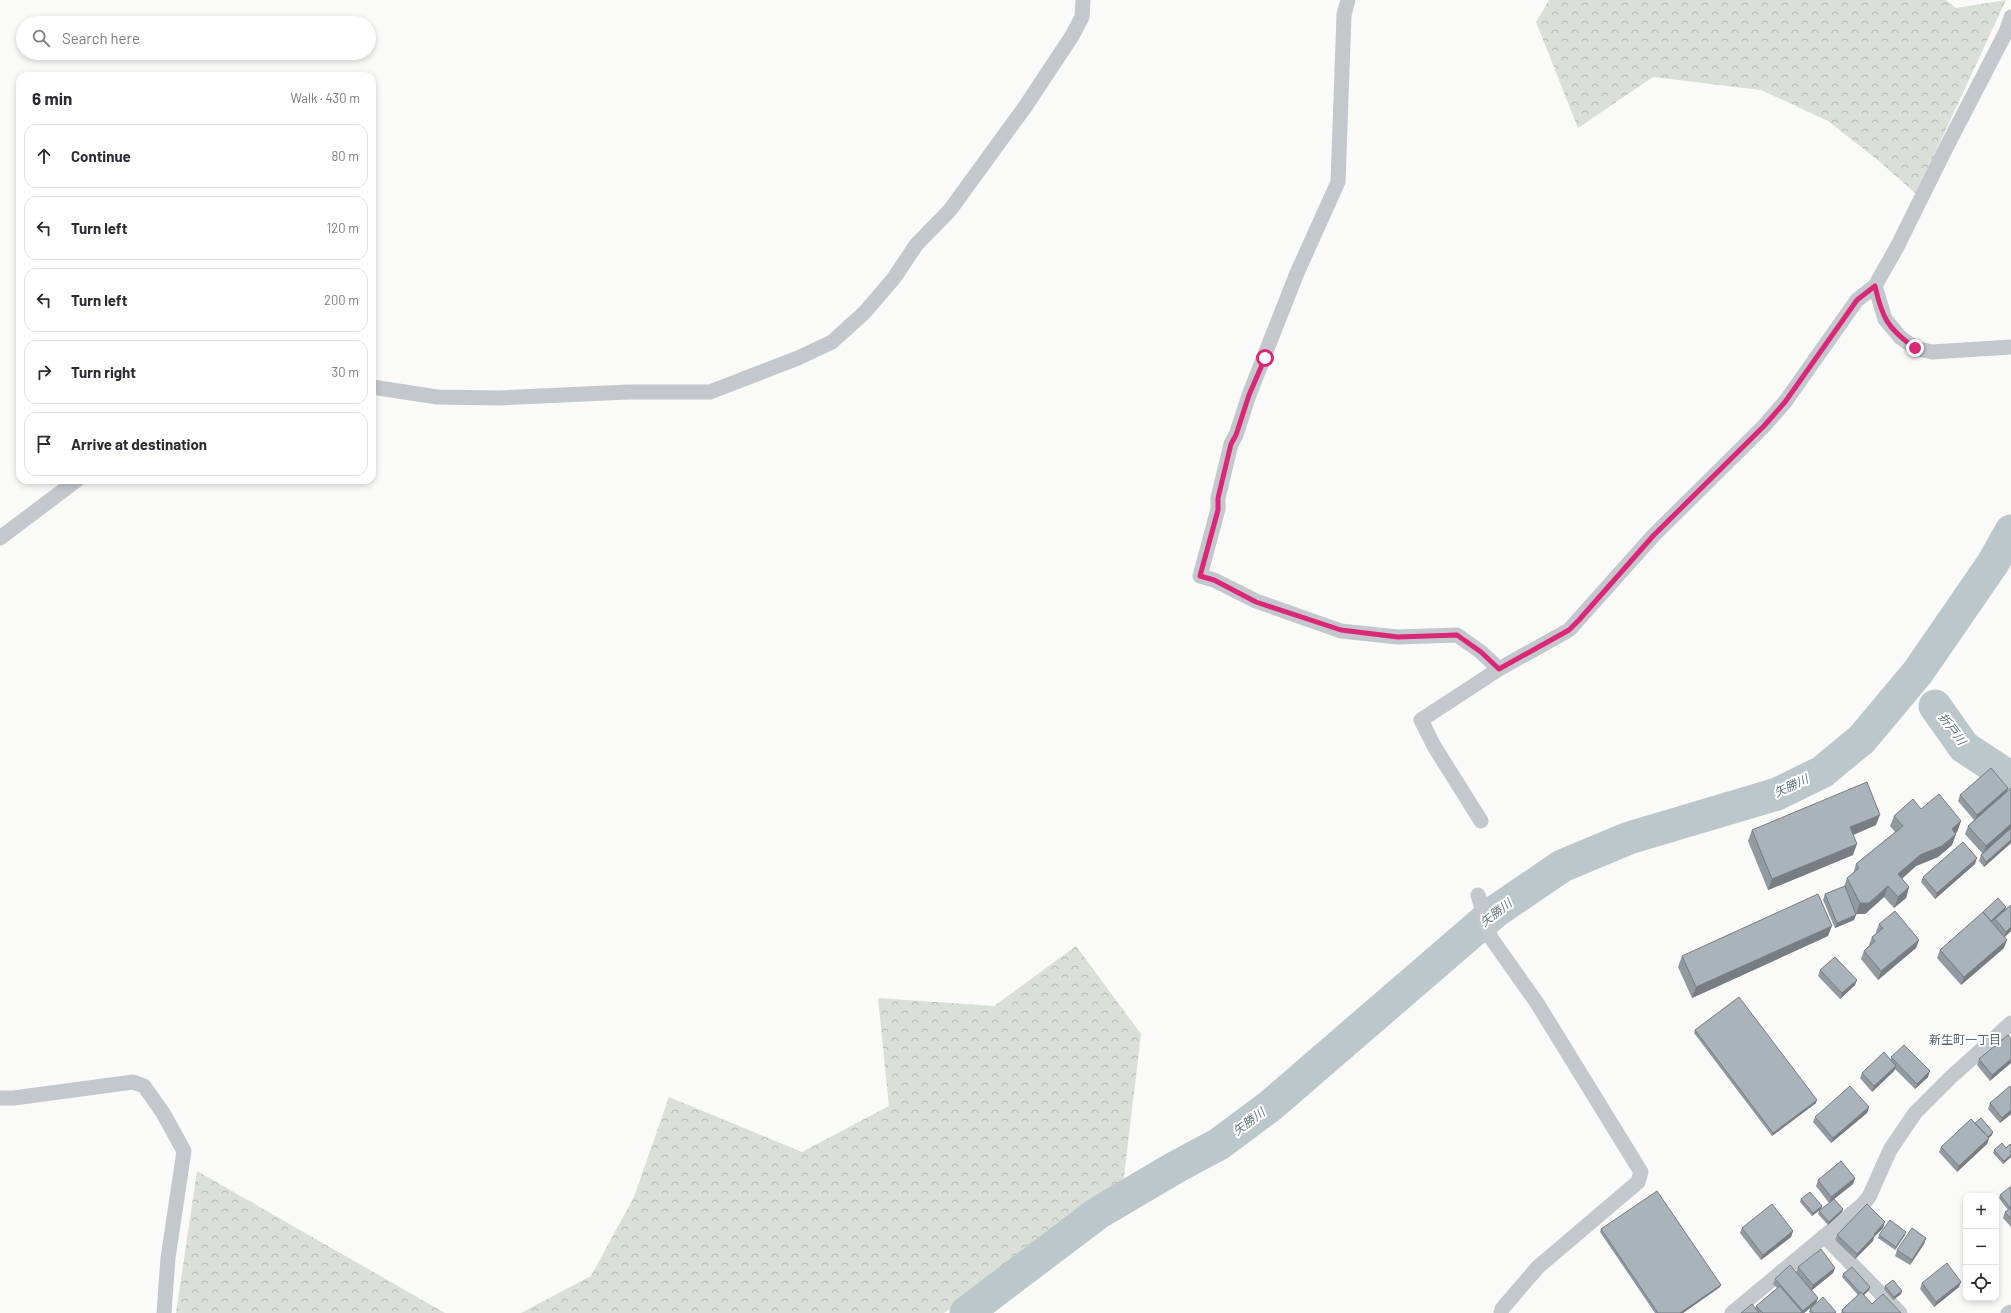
<!DOCTYPE html>
<html lang="en">
<head>
<meta charset="utf-8">
<style>
	:root { --surface:#fff; --page:#f2f2f3; --text:#2b2b33; --muted:#7c7c81; --line:#e1e1e2 }
	body { margin:0; font-family:Barlow,"Noto Sans JP",sans-serif; background:var(--page); color:var(--text) }
	.controls { position:absolute; right:12px; bottom:12px; display:grid; overflow:hidden; border-radius:8px; box-shadow:0 2px 6px #0003 }
	.controls button { width:36px; height:36px; display:grid; place-items:center; padding:0; border:0; border-bottom:1px solid var(--line); background:var(--surface); color:var(--text); font:20px sans-serif }
	.stop { position:absolute; width:12px; height:12px; margin:-9px; border:3px solid #db2777; border-radius:50%; background:#fff }
	.stop.end { background:#db2777; border-color:#fff; box-shadow:0 1px 4px #0008 }
	.list { margin:0; padding:0; list-style:none }
	h2 { display:flex; justify-content:space-between; align-items:center; height:52px; margin:0; padding:0 16px; font-size:17px }
	h2 small { font-size:13px; font-weight:400; color:var(--muted) }
	.list li { display:grid; grid-template-columns:26px 1fr auto; gap:12px; align-items:center; box-sizing:border-box; height:64px; margin:0 8px 8px; padding:0 8px; border:1px solid var(--line); border-radius:12px }
	.list b { display:block; font-size:15px; white-space:nowrap }
	.list em { font-size:13px; font-style:normal; color:var(--muted) }
	.icon { flex:none; width:22px; height:22px; fill:none; stroke:currentColor; stroke-width:2; stroke-linecap:round; stroke-linejoin:round }
	.map { position:relative; flex:none; width:2011px; height:1313px; overflow:hidden }
	.search { position:absolute; background:var(--surface); box-shadow:0 2px 6px #0003; left:16px; top:16px; width:360px; height:44px; display:flex; align-items:center; gap:10px; box-sizing:border-box; padding:0 14px; border-radius:22px; color:var(--muted); font-size:15px }
	.panel { position:absolute; background:var(--surface); box-shadow:0 2px 6px #0003; left:16px; top:72px; width:360px; height:412px; border-radius:12px }
	.map>svg:first-child { display:block }
</style>
</head>
<body>
<div class="map">
<svg width="2011" height="1313" viewBox="0 0 2011 1313">
	<defs>
		<pattern id="forest-crowns" width="20" height="18" patternUnits="userSpaceOnUse"><rect width="20" height="18" fill="#dadfd7"/><path d="M2 6a3 3 0 1 1 6 0M12 15a3 3 0 1 1 6 0" fill="none" stroke="#b4b9b4"/></pattern>
	</defs>
	<rect width="100%" height="100%" fill="#fafaf8"/>
	<!-- forest -->
	<path fill="url(#forest-crowns)" d="M1549,0H1946L1956,8L2006,0L1916,194L1879,161L1828,121L1761,90L1653,77L1578,128L1536,22Z
		M1076,946L1141,1034L1123,1185L944,1313H521L591,1276L634,1197L669,1097L802,1152L889,1106L878,998L994,1006Z
		M197,1171L445,1313H176Z"/>
	<g fill="none" stroke-linecap="round" stroke-linejoin="round">
		<!-- river -->
		<path stroke="#bbc7cb" stroke-width="33" d="M1935,706L1964,747L2011,778
			M966,1313L1098,1213L1176,1167L1219,1144L1270,1106L1496,911L1562,866L1629,838L1777,794L1822,772L1862,739L1918,672L1993,563L2011,531"/>
		<!-- street -->
		<path stroke="#c3c8cc" stroke-width="15" d="M1348,0L1344,15L1338,182L1297,273L1249,395L1236,435L1231,444L1218,498V509L1200,576L1214,580L1256,601L1341,631L1398,637L1457,635L1481,652L1499,669
			M1875,286L1885,319L1900,337L1915,348L1932,352L2011,347
			M372,387L437,397L499,398L628,392H710L798,358L832,342L865,312L894,278L916,245L950,210L1025,107L1072,36L1082,17L1083,0
			M0,538L77,480
			M1481,821L1434,746L1421,720L1499,669L1569,630L1653,536L1764,426L1785,402L1857,300L1875,286L1897,247L1946,148L2006,32L2011,17
			M1478,895L1491,938L1537,1003L1641,1172L1638,1182L1538,1267L1502,1309L1501,1313
			M0,1098H14L133,1082L144,1086L163,1113L184,1151L168,1258L164,1313
			M1824,1236L1900,1313
			M1732,1313L1862,1205L1869,1197L1890,1150L1915,1113L1950,1078L2011,1023
			M2008,1313L2011,1312"/>
	</g>
	<!-- wall -->
	<path fill="#929a9f" d="M2008,788L2007,791L2011,843L1984,867L1979,861L1981,855L1982,853L1965,834L1968,826L1974,820L1958,801L1960,795Z
		M1921,809L1961,821L1957,832L1956,833L1952,845L1938,857L1916,866L1902,879L1909,887L1906,898L1894,908L1884,897L1865,914H1856L1854,920L1835,928L1823,900L1825,894L1844,887L1847,878L1853,874L1856,864L1895,832L1890,826L1894,816Z
		M1876,825L1853,835V855L1768,890L1748,841L1752,830Z
		M1975,864L1935,899L1921,882L1923,877Z
		M2011,905V931L2005,937L2004,948L1961,985L1937,958L1940,950L1981,914L1982,913L2005,909Z
		M1879,924L1919,940L1916,948L1878,980L1861,959L1864,951L1869,946V945L1872,937L1877,933L1876,932Z
		M1828,936L1692,998L1678,967L1682,956Z
		M1820,970L1855,985L1840,999L1818,976Z
		M1695,1030L1816,1103L1772,1136L1694,1033Z
		M2011,1039L1990,1081L1977,1065L1979,1059Z
		M1891,1057L1928,1077L1915,1089L1895,1069L1894,1071L1872,1092L1860,1078L1862,1073L1891,1059Z
		M1990,1103L2011,1114L2000,1123L1988,1109Z
		M1869,1107L1867,1113L1831,1143L1813,1122L1815,1117Z
		M1975,1123L1992,1135L1989,1138L1987,1144L1957,1172L1939,1152L1941,1147Z
		M2011,1146V1157L2003,1164L1993,1153L1994,1150L2006,1148Z
		M1855,1178L1853,1184L1834,1199L1843,1209L1842,1212L1828,1225L1818,1214L1819,1211L1829,1203L1816,1186L1818,1180Z
		M2011,1187V1227L2003,1218L2005,1212L2008,1210L1999,1198L2000,1195Z
		M1801,1199L1822,1206L1821,1209L1812,1216L1800,1202Z
		M1742,1228L1793,1231L1791,1237L1761,1260L1740,1233Z
		M1883,1228L1874,1237L1873,1241L1855,1259L1835,1240L1837,1235Z
		M1601,1229L1720,1287L1683,1313H1655L1600,1232Z
		M1879,1235H1905L1895,1250L1878,1238Z
		M1926,1238L1924,1244L1910,1265L1895,1256L1897,1250Z
		M1798,1267L1835,1268L1833,1273L1812,1290L1818,1298L1816,1303L1804,1313H1741L1755,1308L1756,1306L1777,1288L1773,1284L1775,1279L1796,1272Z
		M1843,1274L1869,1290L1864,1295L1872,1304L1901,1313H1841L1842,1310L1858,1295L1842,1277Z
		M1922,1283L1959,1287L1934,1307L1920,1289Z
		M1885,1286L1901,1294L1893,1300L1884,1289Z
		M1810,1309L1836,1312L1835,1313H1810L1809,1312Z"/>
	<!-- shaded-wall -->
	<path fill="#777d82" d="M2008,788L2006,794L1975,821L1977,815Z
		M1880,815L1876,825L1846,838L1850,827Z
		M1961,821L1957,832L1948,840L1952,829Z
		M2011,824V829L1983,854L1986,846Z
		M1956,834L1952,845L1938,857L1916,866L1894,885L1898,874L1920,855Z
		M2011,840V843L1984,867L1986,862Z
		M1857,844L1853,855L1768,890L1772,879Z
		M1977,858L1975,864L1935,899L1937,893Z
		M1888,886L1884,897L1865,914H1856L1860,903Z
		M1909,887L1906,898L1894,908L1898,897Z
		M2006,907L2005,910L1989,924L1990,921Z
		M1856,915L1854,920L1835,928L1837,923Z
		M1832,926L1828,936L1692,998L1696,987Z
		M2011,927V931L2004,937L2006,932Z
		M1919,940L1916,948L1878,980L1881,971Z
		M2007,940L2004,948L1961,985L1964,977Z
		M1857,980L1855,985L1840,999L1842,993Z
		M2011,1059V1063L1990,1081L1992,1075Z
		M1896,1066L1894,1071L1872,1092L1874,1086Z
		M1930,1071L1928,1077L1915,1089L1917,1084Z
		M1817,1100L1816,1103L1772,1136L1773,1133Z
		M1869,1107L1867,1113L1831,1143L1833,1138Z
		M2011,1110V1114L2000,1123L2002,1118Z
		M1993,1132L1992,1135L1986,1140L1987,1137Z
		M1989,1138L1987,1144L1957,1172L1959,1166Z
		M2011,1155V1157L2003,1164L2004,1161Z
		M1855,1178L1853,1184L1829,1203L1831,1197Z
		M1822,1206L1821,1209L1812,1216L1813,1213Z
		M1843,1209L1842,1212L1828,1225L1829,1222Z
		M1885,1222L1883,1228L1874,1237L1873,1241L1855,1259L1857,1254L1874,1234Z
		M1793,1231L1791,1237L1761,1260L1763,1255Z
		M1906,1232L1905,1235L1895,1250L1896,1247Z
		M1926,1238L1924,1244L1910,1265L1912,1260Z
		M1835,1268L1833,1273L1811,1291L1813,1285Z
		M1961,1282L1959,1287L1934,1307L1936,1302Z
		M1721,1285L1720,1287L1683,1313H1680Z
		M1870,1287L1869,1290L1861,1298L1862,1295Z
		M1902,1291L1901,1294L1893,1300L1894,1297Z
		M1818,1298L1816,1303L1804,1313H1802L1803,1311Z"/>
	<!-- building -->
	<path fill="#aab3b9" stroke="#777d82" d="M1991,768L2008,788L1977,815L1960,795Z
		M1867,782L1880,815L1850,827L1857,844L1772,879L1752,830Z
		M2011,788V824L1986,846L1968,826Z
		M1939,794L1961,821L1952,829L1956,834L1942,846L1920,855L1898,874L1909,887L1898,897L1888,886L1869,903H1860L1847,878L1859,868L1856,864L1903,826L1894,816L1913,799L1921,809Z
		M2011,828V840L1986,862L1981,855Z
		M1963,842L1977,858L1937,893L1923,877Z
		M1845,886L1856,915L1837,923L1825,894Z
		M1818,894L1832,926L1696,987L1682,956Z
		M1998,898L2006,907L1991,921L1983,912L1982,913Z
		M2011,905V927L2006,932L1995,919Z
		M1895,911L1919,940L1881,971L1864,951L1875,941L1872,937L1883,928L1879,924Z
		M1983,912L2007,940L1964,977L1940,950Z
		M1835,957L1857,980L1842,993L1820,970Z
		M1739,997L1817,1100L1773,1133L1695,1030Z
		M2008,1035L2011,1039V1059L1992,1075L1979,1059Z
		M1904,1045L1930,1071L1917,1084L1891,1057Z
		M1884,1052L1896,1066L1874,1086L1862,1073Z
		M1850,1086L1869,1107L1833,1138L1815,1117Z
		M2010,1086L2011,1087V1110L2002,1118L1990,1103Z
		M1981,1118L1993,1132L1988,1137L1975,1123Z
		M1971,1119L1989,1138L1959,1166L1941,1147Z
		M2002,1143L2006,1148L2010,1144L2011,1146V1155L2004,1161L1994,1150Z
		M1841,1161L1855,1178L1831,1197L1818,1180Z
		M2010,1187H2011V1207L2010,1208L2000,1195Z
		M1657,1191L1721,1285L1680,1313H1658L1601,1229Z
		M1810,1192L1822,1206L1813,1213L1801,1199Z
		M1834,1199L1843,1209L1829,1222L1819,1211Z
		M1772,1204L1793,1231L1763,1255L1742,1228Z
		M1867,1204L1885,1222L1874,1234L1875,1235L1857,1254L1837,1235Z
		M2011,1208V1219L2005,1212Z
		M1890,1220L1906,1232L1896,1247L1879,1235Z
		M1912,1228L1926,1238L1912,1260L1897,1250Z
		M1821,1249L1835,1268L1813,1285L1798,1267Z
		M1947,1263L1961,1282L1936,1302L1922,1283Z
		M1790,1265L1818,1298L1803,1311L1775,1279Z
		M1852,1267L1870,1287L1863,1294L1861,1292L1860,1293L1843,1274Z
		M1893,1280L1902,1291L1894,1297L1885,1286Z
		M1780,1286L1802,1312L1800,1313H1763L1756,1306Z
		M1861,1292L1872,1304L1883,1294L1901,1313H1844L1842,1310Z
		M1823,1297L1836,1312L1835,1313H1813L1810,1309Z
		M1752,1304L1759,1313H1741Z"/>
	<g fill="none" stroke-linecap="round" stroke-linejoin="round">
		<!-- route -->
		<path stroke="#db2777" stroke-width="5" d="M1265,358L1249,395L1236,435L1231,444L1218,498V510L1200,576L1214,580L1256,602L1341,630L1398,637L1457,635L1481,652L1499,669L1569,630L1579,620L1653,536L1764,426L1785,402L1857,300L1875,286C1882,318 1888,329 1915,348"/>
	</g>
	<g text-anchor="middle" stroke-width="4" stroke-linejoin="round" paint-order="stroke">
		<!-- water labels -->
		<g font-size="12" font-style="italic" fill="#60757c" stroke="#fff">
			<text transform="translate(1952 729) rotate(53)" y="4">折戸川</text>
			<text transform="translate(1791 786) rotate(-25)" y="4">矢勝川</text>
			<text transform="translate(1496 913) rotate(-38)" y="4">矢勝川</text>
			<text transform="translate(1249 1122) rotate(-37)" y="4">矢勝川</text>
		</g>
		<!-- neighbourhood labels -->
		<g font-size="12" fill="#57646e" stroke="#fff">
			<text x="1965" y="1044">新生町一丁目</text>
		</g>
	</g>
</svg>
<div class="controls">
<button>+</button>
<button>−</button>
<button><svg class="icon" aria-label="locate" viewBox="0 0 24 24"><circle cx="12" cy="12" r="6"/><path d="M12 2v4M12 18v4M2 12h4M18 12h4"/></svg></button>
</div>
<div class="stop" style="left:1265px;top:358px"></div>
<div class="stop end" style="left:1915px;top:348px"></div>
<div class="search"><svg class="icon" aria-label="search" viewBox="0 0 24 24"><circle cx="10" cy="10" r="6"/><path d="M15 15l6 6"/></svg>Search here</div>
<section class="panel">
<h2>6 min<small>Walk · 430 m</small></h2>
<ul class="list">
<li><svg class="icon" aria-label="ahead" viewBox="0 0 24 24"><path d="M12 20V5M6 11l6-6 6 6"/></svg><div><b>Continue</b></div><em>80 m</em></li>
<li><svg class="icon" aria-label="left" viewBox="0 0 24 24"><path d="M17 20v-9H6M10 6l-5 5 5 5"/></svg><div><b>Turn left</b></div><em>120 m</em></li>
<li><svg class="icon" aria-label="left" viewBox="0 0 24 24"><path d="M17 20v-9H6M10 6l-5 5 5 5"/></svg><div><b>Turn left</b></div><em>200 m</em></li>
<li><svg class="icon" aria-label="right" viewBox="0 0 24 24"><path d="M7 20v-9h11M14 6l5 5-5 5"/></svg><div><b>Turn right</b></div><em>30 m</em></li>
<li><svg class="icon" aria-label="arrive" viewBox="0 0 24 24"><path d="M6 21V4h12l-3 4 3 4H6"/></svg><div><b>Arrive at destination</b></div></li>
</ul>
</section>
</div>
</body>
</html>
